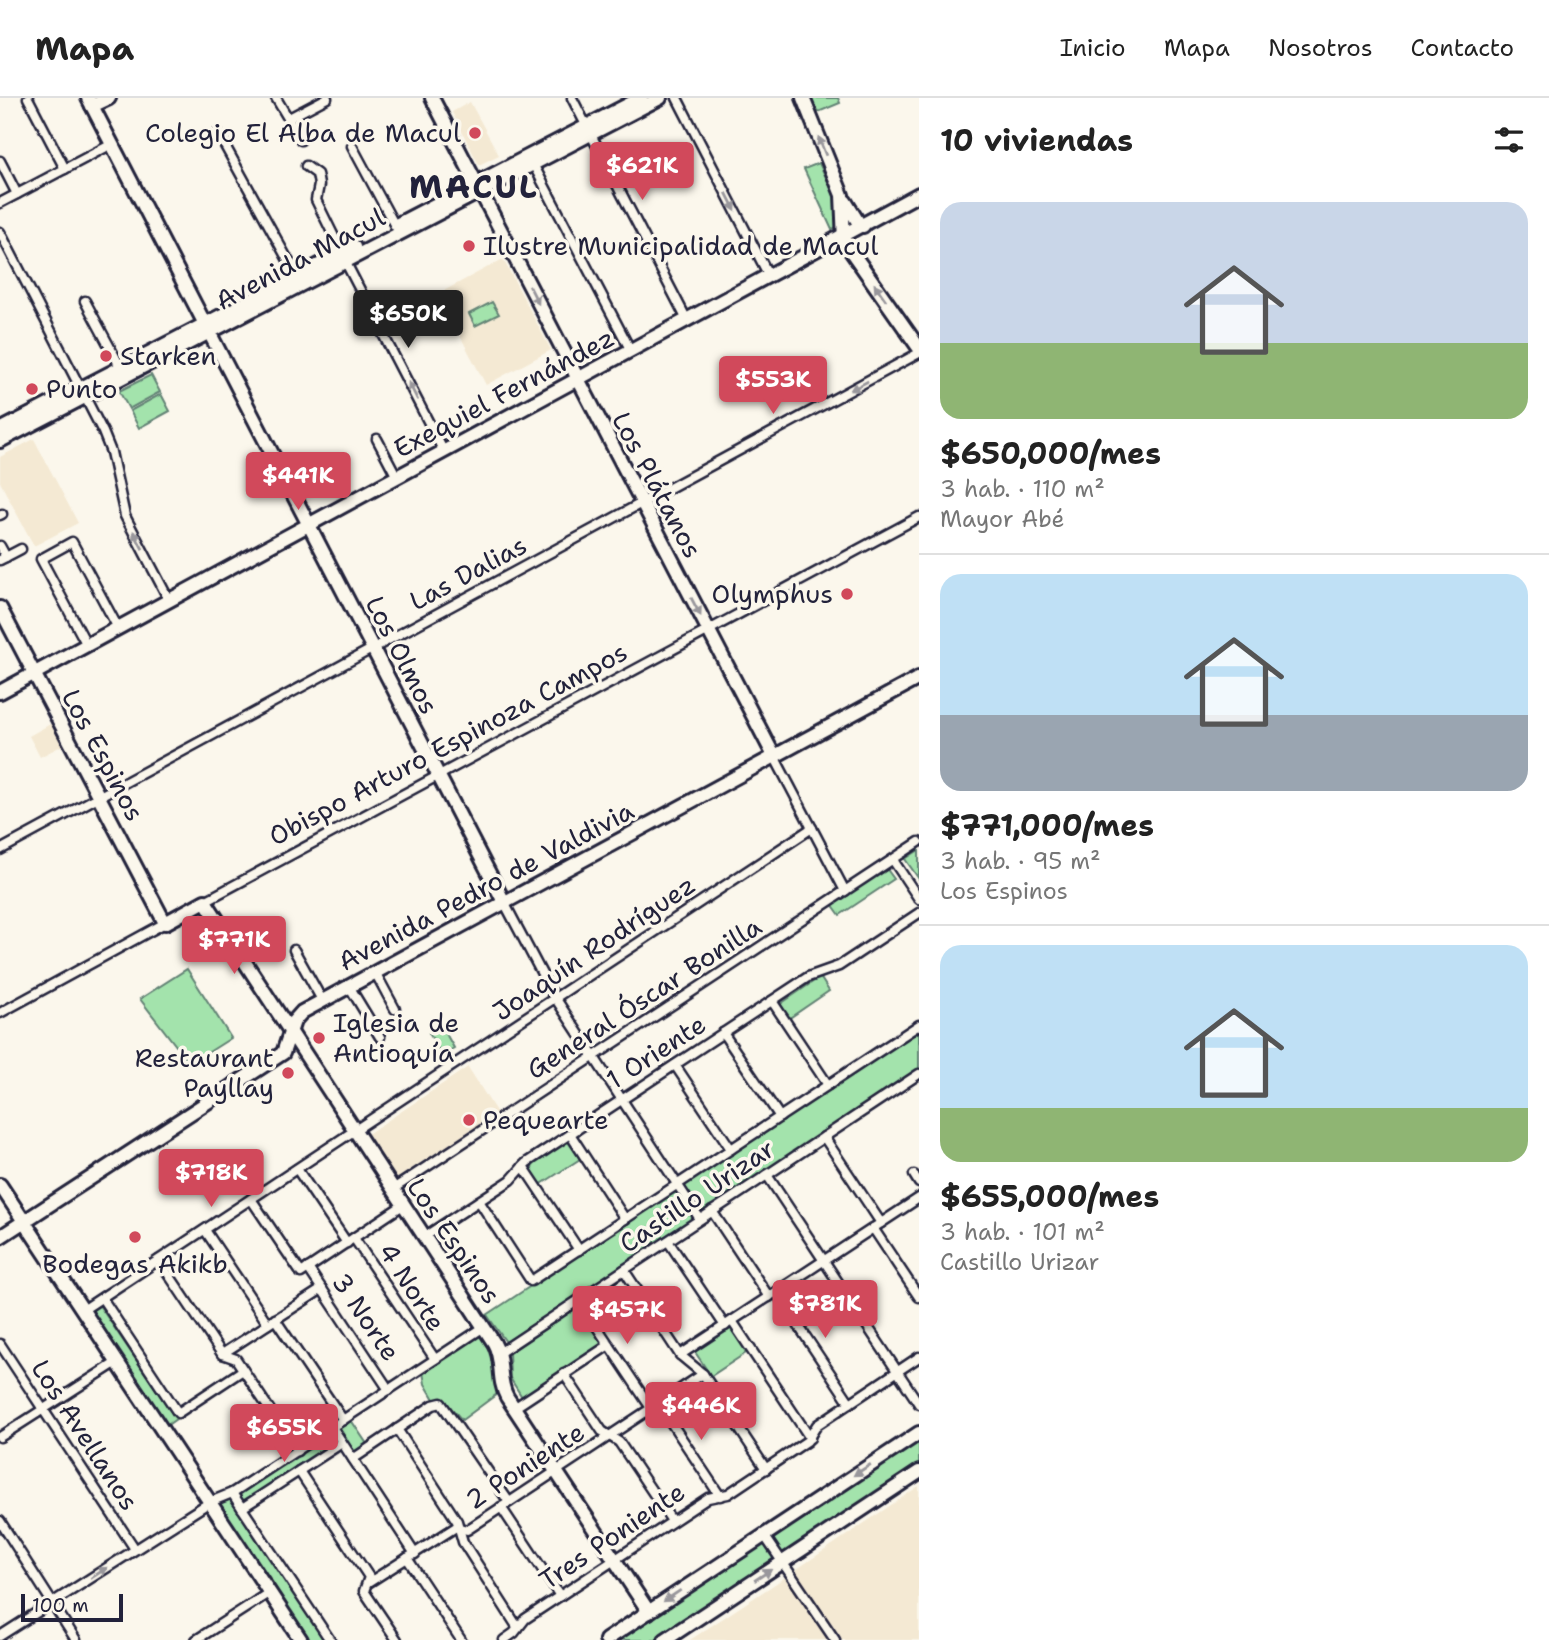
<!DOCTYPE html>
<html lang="es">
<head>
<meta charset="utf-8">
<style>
	:root { --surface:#fff; --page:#f2f2f2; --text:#222; --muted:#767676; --line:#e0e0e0; --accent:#d1495b }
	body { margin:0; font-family:"Shantell Sans",sans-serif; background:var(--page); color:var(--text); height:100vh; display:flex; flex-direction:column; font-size:26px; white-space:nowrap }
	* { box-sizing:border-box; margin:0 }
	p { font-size:23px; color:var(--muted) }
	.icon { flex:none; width:38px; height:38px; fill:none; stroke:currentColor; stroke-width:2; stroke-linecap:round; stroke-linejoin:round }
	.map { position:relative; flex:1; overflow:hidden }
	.sheet { display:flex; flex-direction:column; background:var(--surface); width:630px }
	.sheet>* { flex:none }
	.scale { position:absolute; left:21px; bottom:18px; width:102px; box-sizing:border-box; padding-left:7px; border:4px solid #22223b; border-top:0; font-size:19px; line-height:24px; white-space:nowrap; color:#22223b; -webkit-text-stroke:5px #fbf7ec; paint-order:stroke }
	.price { position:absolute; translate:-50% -60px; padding:0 16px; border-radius:7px; background:var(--accent); color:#fff; font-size:23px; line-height:46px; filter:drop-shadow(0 2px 4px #0008) }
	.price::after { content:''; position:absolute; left:50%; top:42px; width:21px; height:16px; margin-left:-10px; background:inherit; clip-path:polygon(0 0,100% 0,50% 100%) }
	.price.current { background:#222; color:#fff }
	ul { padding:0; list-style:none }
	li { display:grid; align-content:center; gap:14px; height:371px; padding:0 21px }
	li+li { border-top:2px solid var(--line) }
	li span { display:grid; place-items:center; height:217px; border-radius:21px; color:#555 }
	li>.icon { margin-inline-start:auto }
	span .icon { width:126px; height:126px; fill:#fffc; stroke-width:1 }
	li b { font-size:30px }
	h2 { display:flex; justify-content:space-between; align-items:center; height:84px; padding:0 21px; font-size:30px }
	header { display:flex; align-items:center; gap:42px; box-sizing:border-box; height:98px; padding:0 35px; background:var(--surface); border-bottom:2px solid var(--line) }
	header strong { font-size:33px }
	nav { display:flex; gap:38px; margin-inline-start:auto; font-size:24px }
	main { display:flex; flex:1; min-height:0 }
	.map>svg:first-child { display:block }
	.built { fill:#f4e9d3 }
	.green { fill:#a3e3ac; stroke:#628274; stroke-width:2 }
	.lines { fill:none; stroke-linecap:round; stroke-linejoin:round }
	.street-casing { stroke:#22223b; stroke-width:13 }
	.secondary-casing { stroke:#22223b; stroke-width:18 }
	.primary-casing { stroke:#22223b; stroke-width:18 }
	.street { stroke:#fbf7ec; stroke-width:8 }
	.secondary { stroke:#fbf7ec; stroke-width:12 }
	.primary { stroke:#fbf7ec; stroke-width:12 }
	.oneway { fill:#99979c }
	.poi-dot { fill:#d1495b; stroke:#fbf7ec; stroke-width:2.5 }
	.labels { text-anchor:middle; stroke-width:7; stroke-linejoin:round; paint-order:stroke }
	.poi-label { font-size:26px; fill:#22223b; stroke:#fbf7ec; text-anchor:start }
	.street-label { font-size:26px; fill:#22223b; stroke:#fbf7ec }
	.district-label { font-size:33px; font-weight:bold; letter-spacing:2px; fill:#22223b; stroke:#fbf7ec }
</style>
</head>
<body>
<header>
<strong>Mapa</strong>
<nav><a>Inicio</a><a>Mapa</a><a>Nosotros</a><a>Contacto</a></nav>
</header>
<main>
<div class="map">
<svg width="919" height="1542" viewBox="0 0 919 1542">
	<rect width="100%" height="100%" fill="#fbf7ec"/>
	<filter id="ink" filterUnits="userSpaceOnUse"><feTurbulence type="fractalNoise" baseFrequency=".0143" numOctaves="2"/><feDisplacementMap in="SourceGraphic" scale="14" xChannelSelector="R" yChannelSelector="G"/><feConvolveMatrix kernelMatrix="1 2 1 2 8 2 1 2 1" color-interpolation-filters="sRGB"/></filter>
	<g filter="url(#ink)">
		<!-- built -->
		<g class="built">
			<path d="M 470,4 L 499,57 L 479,67 L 452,14 Z"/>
			<path d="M 503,161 L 551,252 L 486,287 L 438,196 Z"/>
			<path d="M 34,341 L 78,425 L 34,448 L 0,384 L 0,359 Z"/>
			<path d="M 52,625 L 63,647 L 40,659 L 29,638 Z"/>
			<path d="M 468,969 L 497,1015 L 395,1082 L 366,1037 Z"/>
			<path d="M 919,1388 L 919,1542 L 690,1542 L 772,1488 Z"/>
		</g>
		<!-- green -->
		<g class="green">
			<path d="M 810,0 L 838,0 L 840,5 L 816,15 Z"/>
			<path d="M 819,65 L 836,100 L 838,127 L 832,132 L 804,71 Z"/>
			<path d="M 492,204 L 499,216 L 475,228 L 469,216 Z"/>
			<path d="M 151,277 L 160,294 L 129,311 L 119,293 Z"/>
			<path d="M 161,296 L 170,313 L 139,330 L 130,313 Z"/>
			<path d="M 919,752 L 919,781 L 905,761 Z"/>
			<path d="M 886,770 L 894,781 L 840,817 L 832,806 Z"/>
			<path d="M 187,871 L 231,940 L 190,966 L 140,901 Z"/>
			<path d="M 820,879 L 829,893 L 788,921 L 779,907 Z"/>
			<path d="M 441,927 L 454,950 L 442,957 L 429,935 Z"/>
			<path d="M 919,930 L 919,971 L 506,1244 L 487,1217 Z"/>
			<path d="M 566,1041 L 580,1061 L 540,1087 L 530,1073 L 538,1060 Z"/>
			<path d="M 99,1207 L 176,1321 L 166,1328 L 90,1213 Z"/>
			<path d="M 579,1208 L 604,1245 L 522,1299 L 510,1280 L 509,1255 Z"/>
			<path d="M 733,1229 L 749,1253 L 711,1278 L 695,1254 Z"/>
			<path d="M 482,1236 L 495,1255 L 497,1296 L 462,1322 L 445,1303 L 435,1303 L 425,1286 L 423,1274 Z"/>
			<path d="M 351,1322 L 367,1346 L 352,1356 L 336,1332 Z"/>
			<path d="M 329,1336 L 333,1337 L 337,1342 L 336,1345 L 248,1403 L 244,1403 L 240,1399 L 241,1394 Z"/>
			<path d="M 919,1343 L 919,1371 L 660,1542 L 616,1542 Z"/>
			<path d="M 233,1401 L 324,1542 L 308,1542 L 217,1405 Z"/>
		</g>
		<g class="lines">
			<!-- street casing -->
			<g class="street-casing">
				<g id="street">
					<path d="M 28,0 L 65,71"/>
					<path d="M 276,0 L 301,42"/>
					<path d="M 572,0 L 687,222"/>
					<path d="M 677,0 L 769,178"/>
					<path d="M 289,20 L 327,0"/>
					<path d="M 218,35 L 299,182"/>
					<path d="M 352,48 L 395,128"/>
					<path d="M 0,63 L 17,96"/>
					<path d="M 533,66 L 631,253"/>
					<path d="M 306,68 L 317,76 L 319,87 L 316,102 L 342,155"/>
					<path d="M 0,105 L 112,46"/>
					<path d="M 0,134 L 103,334 L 111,354 L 125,418 L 169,502"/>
					<path d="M 345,163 L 444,354"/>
					<path d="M 85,203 L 121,270"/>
					<path d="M 377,341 L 397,379"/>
					<path d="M 0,417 L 2,416"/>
					<path d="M 0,448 L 6,459"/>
					<path d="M 0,462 L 21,451"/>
					<path d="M 87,547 L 41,461 L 72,444 L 118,530"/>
					<path d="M 774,658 L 845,793"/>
					<path d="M 0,752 L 919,255"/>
					<path d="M 893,762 L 919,801"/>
					<path d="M 205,803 L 919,419"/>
					<path d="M 504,804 L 552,895 L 700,1121"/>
					<path d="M 294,852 L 322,902"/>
					<path d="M 375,874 L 395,911"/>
					<path d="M 349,888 L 380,939"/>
					<path d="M 772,903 L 828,987"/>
					<path d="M 0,915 L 165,825"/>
					<path d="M 723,935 L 780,1019"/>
					<path d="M 675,967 L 731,1051"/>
					<path d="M 570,1036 L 625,1121"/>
					<path d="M 824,1039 L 881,1125"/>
					<path d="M 523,1068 L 579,1152"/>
					<path d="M 297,1071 L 347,1145"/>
					<path d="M 767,1077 L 919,1306"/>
					<path d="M 914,1077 L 919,1085"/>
					<path d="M 393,1091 L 919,744"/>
					<path d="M 251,1101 L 301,1175 L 403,1107"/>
					<path d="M 479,1103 L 531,1183 L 919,927"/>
					<path d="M 712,1113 L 769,1199"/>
					<path d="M 873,1130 L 919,1199"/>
					<path d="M 205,1132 L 268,1226"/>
					<path d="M 424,1139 L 511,1082 L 526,1065 L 808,879 L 839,868 L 919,815"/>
					<path d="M 354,1140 L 435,1261"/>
					<path d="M 668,1143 L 725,1228"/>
					<path d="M 159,1162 L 222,1256 L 236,1261 L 297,1353"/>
					<path d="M 308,1170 L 389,1292"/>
					<path d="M 624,1172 L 680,1257 L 703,1276 L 766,1371"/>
					<path d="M 776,1194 L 850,1305"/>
					<path d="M 102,1200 L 178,1315 L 243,1272"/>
					<path d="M 579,1202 L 651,1310"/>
					<path d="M 83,1212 L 812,730"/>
					<path d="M 275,1221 L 343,1322"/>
					<path d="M 732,1223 L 810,1340"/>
					<path d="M 0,1246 L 135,1451"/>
					<path d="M 499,1255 L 919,976"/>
					<path d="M 222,1256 L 322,1191"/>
					<path d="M 680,1257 L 919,1100"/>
					<path d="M 564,1276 L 602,1333 L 619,1344 L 672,1423"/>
					<path d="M 658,1305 L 720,1398"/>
					<path d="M 514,1310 L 609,1247"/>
					<path d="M 332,1329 L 415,1456"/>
					<path d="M 397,1331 L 457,1423 L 463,1444 L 518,1530"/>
					<path d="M 0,1339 L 117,1264"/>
					<path d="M 353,1361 L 433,1307 L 441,1305 L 509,1404"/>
					<path d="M 299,1373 L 369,1479 L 364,1493 L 397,1542"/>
					<path d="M 232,1395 L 330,1542"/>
					<path d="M 501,1409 L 560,1498"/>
					<path d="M 242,1410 L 342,1345"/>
					<path d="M 0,1423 L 76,1542"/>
					<path d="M 764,1437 L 835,1542"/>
					<path d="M 407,1460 L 461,1542"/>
					<path d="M 368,1485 L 456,1429 L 467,1432 L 703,1276"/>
					<path d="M 0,1538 L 210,1404 L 232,1395 L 484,1229"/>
					<path d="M 196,1542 L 270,1494"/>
					<path d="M 504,1542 L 514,1535 L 525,1521 L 708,1400 L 728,1396 L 807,1343 L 817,1327 L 919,1259"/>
				</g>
			</g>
			<!-- secondary casing -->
			<g class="secondary-casing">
				<g id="secondary">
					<path d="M 88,0 L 504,804"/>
					<path d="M 432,0 L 774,658"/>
					<path d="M 92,8 L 109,0"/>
					<path d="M 0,510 L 165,825 L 205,803 L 494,1245 C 504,1262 497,1281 507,1299 L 649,1514"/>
					<path d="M 0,594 L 919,96"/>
					<path d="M 0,1087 L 301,1542"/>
					<path d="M 0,1139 L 283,955 L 294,923 L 302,914 L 919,580"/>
					<path d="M 606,1542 L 919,1335"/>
					<path d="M 665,1542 L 919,1374"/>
				</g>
			</g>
			<!-- primary casing -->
			<g class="primary-casing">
				<g id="primary">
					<path d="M 803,0 L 842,97 L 844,143 L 919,250"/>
					<path d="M 845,103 L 858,124 L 863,128"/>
					<path d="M 398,126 L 641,0"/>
					<path d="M 0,332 L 354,149"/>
					<path d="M 0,343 L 660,0"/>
				</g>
			</g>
			<!-- street -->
			<use href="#street" class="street"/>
			<!-- secondary -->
			<use href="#secondary" class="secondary"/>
			<!-- primary -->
			<use href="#primary" class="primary"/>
		</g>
		<!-- one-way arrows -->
		<defs><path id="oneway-solid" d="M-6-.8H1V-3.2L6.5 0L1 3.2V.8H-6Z" transform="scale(1.75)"/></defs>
		<g class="oneway">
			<use href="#oneway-solid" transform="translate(822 48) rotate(-112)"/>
			<use href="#oneway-solid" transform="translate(731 104) rotate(63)"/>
			<use href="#oneway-solid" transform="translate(880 194) rotate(-125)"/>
			<use href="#oneway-solid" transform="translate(534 197) rotate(63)"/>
			<use href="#oneway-solid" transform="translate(859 288) rotate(152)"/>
			<use href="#oneway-solid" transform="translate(413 293) rotate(-117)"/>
			<use href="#oneway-solid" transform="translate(138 442) rotate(-118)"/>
			<use href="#oneway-solid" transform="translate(696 509) rotate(62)"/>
			<use href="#oneway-solid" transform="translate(862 1372) rotate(147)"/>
			<use href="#oneway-solid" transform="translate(99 1475) rotate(-33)"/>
			<use href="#oneway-solid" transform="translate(763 1477) rotate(-33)"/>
			<use href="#oneway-solid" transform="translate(672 1498) rotate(146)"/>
		</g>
	</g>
	<!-- markers -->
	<g class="poi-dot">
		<circle cx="475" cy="35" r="7"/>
		<circle cx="469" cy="148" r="7"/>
		<circle cx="106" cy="258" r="7"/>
		<circle cx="32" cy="291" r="7"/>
		<circle cx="847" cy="496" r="7"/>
		<circle cx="319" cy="940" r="7"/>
		<circle cx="288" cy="975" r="7"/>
		<circle cx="469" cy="1022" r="7"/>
		<circle cx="135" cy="1139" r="7"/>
	</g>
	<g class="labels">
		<!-- poi labels -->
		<g class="poi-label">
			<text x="461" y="44" text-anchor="end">Colegio El Alba de Macul</text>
			<text x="483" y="157">Ilustre Municipalidad de Macul</text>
			<text x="120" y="267">Starken</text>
			<text x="46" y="300">Punto</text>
			<text x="833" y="505" text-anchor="end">Olymphus</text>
			<text x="333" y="934">Iglesia de<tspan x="333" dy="30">Antioquía</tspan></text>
			<text x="274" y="969" text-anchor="end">Restaurant<tspan x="274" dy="30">Payllay</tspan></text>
			<text x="483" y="1031">Pequearte</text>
			<text x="135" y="1175" text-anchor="middle">Bodegas Akikb</text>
		</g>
		<!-- street labels -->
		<g class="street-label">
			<text transform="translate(300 161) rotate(-28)" y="9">Avenida Macul</text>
			<text transform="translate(504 295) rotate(-28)" y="9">Exequiel Fernández</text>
			<text transform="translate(657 387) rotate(62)" y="9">Los Plátanos</text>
			<text transform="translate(468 475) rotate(-28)" y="9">Las Dalias</text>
			<text transform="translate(402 557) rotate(63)" y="9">Los Olmos</text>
			<text transform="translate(448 646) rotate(-28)" y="9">Obispo Arturo Espinoza Campos</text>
			<text transform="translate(103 657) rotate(62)" y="9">Los Espinos</text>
			<text transform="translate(486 788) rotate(-28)" y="9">Avenida Pedro de Valdivia</text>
			<text transform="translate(594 850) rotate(-34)" y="9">Joaquín Rodríguez</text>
			<text transform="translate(644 900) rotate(-33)" y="9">General Óscar Bonilla</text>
			<text transform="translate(656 954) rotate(-33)" y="9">1 Oriente</text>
			<text transform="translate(697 1098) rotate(-34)" y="9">Castillo Urizar</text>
			<text transform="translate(454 1143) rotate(56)" y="9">Los Espinos</text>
			<text transform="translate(412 1189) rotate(57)" y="9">4 Norte</text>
			<text transform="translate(366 1219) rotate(56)" y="9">3 Norte</text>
			<text transform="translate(85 1337) rotate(57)" y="9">Los Avellanos</text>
			<text transform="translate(525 1368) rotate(-33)" y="9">2 Poniente</text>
			<text transform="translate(612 1438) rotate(-34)" y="9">Tres Poniente</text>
		</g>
		<!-- district labels -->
		<g class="district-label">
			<text x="474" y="100">MACUL</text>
		</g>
	</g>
</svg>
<div class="scale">100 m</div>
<b class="price" style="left:642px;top:104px">$621K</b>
<b class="price current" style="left:408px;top:252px">$650K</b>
<b class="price" style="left:773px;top:318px">$553K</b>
<b class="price" style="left:298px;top:414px">$441K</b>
<b class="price" style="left:234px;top:878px">$771K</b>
<b class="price" style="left:211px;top:1111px">$718K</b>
<b class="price" style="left:825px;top:1242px">$781K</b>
<b class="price" style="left:627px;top:1248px">$457K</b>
<b class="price" style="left:701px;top:1344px">$446K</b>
<b class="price" style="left:284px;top:1366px">$655K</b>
</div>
<section class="sheet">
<h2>10 viviendas<svg class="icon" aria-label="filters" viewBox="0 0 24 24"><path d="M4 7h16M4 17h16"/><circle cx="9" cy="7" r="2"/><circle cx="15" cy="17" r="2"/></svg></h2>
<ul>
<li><span style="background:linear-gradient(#c9d6e8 65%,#8fb573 0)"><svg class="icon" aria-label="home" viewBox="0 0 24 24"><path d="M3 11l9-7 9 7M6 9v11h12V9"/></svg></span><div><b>$650,000/mes</b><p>3 hab. · 110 m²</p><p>Mayor Abé</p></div></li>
<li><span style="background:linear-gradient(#bfe0f5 65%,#9aa5b1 0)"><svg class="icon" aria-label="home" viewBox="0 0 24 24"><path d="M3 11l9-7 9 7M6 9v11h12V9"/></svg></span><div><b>$771,000/mes</b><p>3 hab. · 95 m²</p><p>Los Espinos</p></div></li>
<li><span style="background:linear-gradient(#bfe0f5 75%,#8fb573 0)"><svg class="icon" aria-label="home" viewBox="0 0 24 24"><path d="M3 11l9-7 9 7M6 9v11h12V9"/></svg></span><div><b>$655,000/mes</b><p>3 hab. · 101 m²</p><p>Castillo Urizar</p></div></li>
</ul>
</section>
</main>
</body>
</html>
